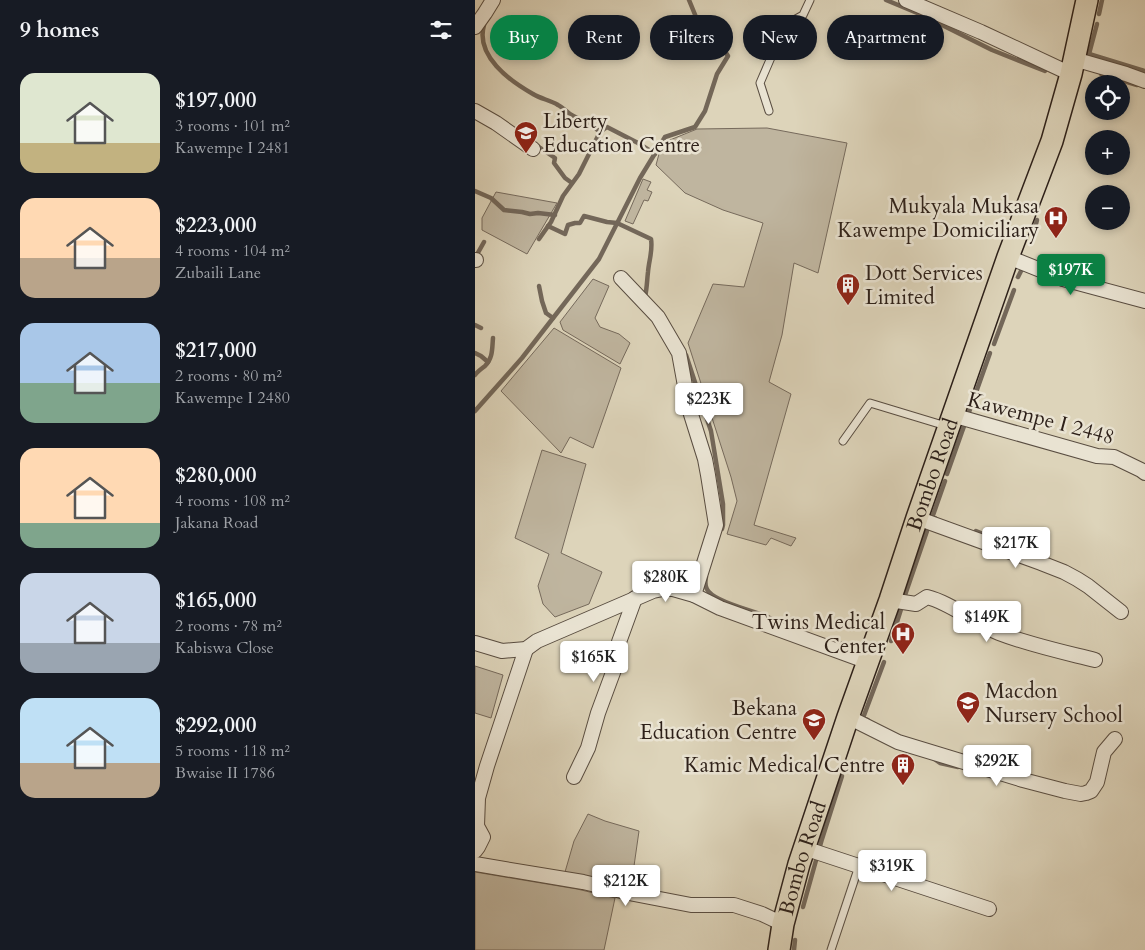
<!DOCTYPE html>
<html lang="en">
<head>
<meta charset="utf-8">
<style>
	:root { --surface:#171b24; --page:#242831; --text:#f1f3f6; --muted:#9ea1a6; --accent:#0b8043 }
	body { margin:0; font-family:Cardo,serif; background:var(--page); color:var(--text); height:100vh; display:flex; flex-direction:column; font-size:19px; white-space:nowrap }
	* { box-sizing:border-box; margin:0 }
	p { font-size:16px; color:var(--muted) }
	.icon { flex:none; width:28px; height:28px; fill:none; stroke:currentColor; stroke-width:2; stroke-linecap:round; stroke-linejoin:round }
	.map { position:relative; flex:1; overflow:hidden }
	.sheet { display:flex; flex-direction:column; background:var(--surface); width:475px }
	.sheet>* { flex:none }
	.banner { position:absolute; left:15px; top:15px; width:475px; height:45px; display:flex; gap:10px }
	.buttons { position:absolute; left:610px; top:75px; display:grid; gap:10px }
	.buttons a { display:grid; place-items:center; width:45px; height:45px; border-radius:50%; background:var(--surface); box-shadow:0 2px 8px #0003; font-size:25px }
	.price { position:absolute; translate:-50% -42px; padding:0 11px; border-radius:5px; background:#fff; color:#222; font-size:16px; line-height:32px; filter:drop-shadow(0 1px 2px #0008) }
	.price::after { content:''; position:absolute; left:50%; top:30px; width:15px; height:11px; margin-left:-8px; background:inherit; clip-path:polygon(0 0,100% 0,50% 100%) }
	.price.current { background:var(--accent); color:#fff }
	ul { padding:0; list-style:none }
	li { display:flex; align-items:center; gap:15px; height:125px; padding:0 20px }
	li span { display:grid; place-items:center; flex:none; width:140px; height:100px; border-radius:15px; color:#555 }
	li>.icon { margin-inline-start:auto }
	span .icon { width:60px; height:60px; fill:#fffc; stroke-width:1 }
	li b { font-size:21px }
	h2 { display:flex; justify-content:space-between; align-items:center; height:60px; padding:0 20px; font-size:21px }
	.tag { padding:0 18px; border-radius:22px; background:var(--surface); box-shadow:0 2px 8px #0003; font-size:18px; line-height:45px }
	.tag.current { background:var(--accent); color:#fff }
	main { display:flex; flex:1; min-height:0 }
	.map>svg:first-child { display:block }
	.green { fill:#bfb59f; stroke:#766a5c }
	.lines { fill:none; stroke-linecap:round; stroke-linejoin:round }
	.stream { stroke:#736759; stroke-width:4.5 }
	.service-casing { stroke:#594d41; stroke-width:9 }
	.minor-casing { stroke:#594d41; stroke-width:16 }
	.primary-casing { stroke:#2d2019; stroke-width:24 }
	.service { stroke:#e9e3d2; stroke-width:7 }
	.minor { stroke:#e9e3d2; stroke-width:14 }
	.primary { stroke:#ddd4ba; stroke-width:21 }
	.labels { text-anchor:middle; stroke-width:5; stroke-linejoin:round; paint-order:stroke }
	.poi-label { font-size:21px; fill:#2d2019; stroke:#e9e3d2; text-anchor:end }
	.street-label { font-size:21px; fill:#2d2019; stroke:#e9e3d2 }
</style>
</head>
<body>
<main>
<section class="sheet">
<h2>9 homes<svg class="icon" aria-label="filters" viewBox="0 0 24 24"><path d="M4 7h16M4 17h16"/><circle cx="9" cy="7" r="2"/><circle cx="15" cy="17" r="2"/></svg></h2>
<ul>
<li><span style="background:linear-gradient(#dfe7d0 70%,#c2b280 0)"><svg class="icon" aria-label="home" viewBox="0 0 24 24"><path d="M3 11l9-7 9 7M6 9v11h12V9"/></svg></span><div><b>$197,000</b><p>3 rooms · 101 m²</p><p>Kawempe I 2481</p></div></li>
<li><span style="background:linear-gradient(#ffd9b3 60%,#b9a48a 0)"><svg class="icon" aria-label="home" viewBox="0 0 24 24"><path d="M3 11l9-7 9 7M6 9v11h12V9"/></svg></span><div><b>$223,000</b><p>4 rooms · 104 m²</p><p>Zubaili Lane</p></div></li>
<li><span style="background:linear-gradient(#a9c7e8 60%,#7fa58c 0)"><svg class="icon" aria-label="home" viewBox="0 0 24 24"><path d="M3 11l9-7 9 7M6 9v11h12V9"/></svg></span><div><b>$217,000</b><p>2 rooms · 80 m²</p><p>Kawempe I 2480</p></div></li>
<li><span style="background:linear-gradient(#ffd9b3 75%,#7fa58c 0)"><svg class="icon" aria-label="home" viewBox="0 0 24 24"><path d="M3 11l9-7 9 7M6 9v11h12V9"/></svg></span><div><b>$280,000</b><p>4 rooms · 108 m²</p><p>Jakana Road</p></div></li>
<li><span style="background:linear-gradient(#c9d6e8 70%,#9aa5b1 0)"><svg class="icon" aria-label="home" viewBox="0 0 24 24"><path d="M3 11l9-7 9 7M6 9v11h12V9"/></svg></span><div><b>$165,000</b><p>2 rooms · 78 m²</p><p>Kabiswa Close</p></div></li>
<li><span style="background:linear-gradient(#bfe0f5 65%,#b9a48a 0)"><svg class="icon" aria-label="home" viewBox="0 0 24 24"><path d="M3 11l9-7 9 7M6 9v11h12V9"/></svg></span><div><b>$292,000</b><p>5 rooms · 118 m²</p><p>Bwaise II 1786</p></div></li>
</ul>
</section>
<div class="map">
<svg width="670" height="950" viewBox="0 0 670 950">
	<rect width="100%" height="100%" fill="#ddd4ba"/>
	<filter id="stains"><feTurbulence type="fractalNoise" baseFrequency=".004" numOctaves="4"/><feColorMatrix values="0 0 0 0 .2 0 0 0 0 .09 0 0 0 0 .02 0 0 0 .5 -.17"/></filter>
	<radialGradient id="worn" r=".72"><stop offset=".6" stop-color="#630" stop-opacity="0"/><stop offset="1" stop-color="#630" stop-opacity=".3"/></radialGradient>
	<!-- green -->
	<g class="green">
		<path d="M 292,128 L 372,143 L 343,273 L 319,263 L 307,335 L 294,382 L 316,394 L 279,525 L 321,538 L 316,546 L 296,538 L 291,545 L 252,534 L 262,501 L 256,477 L 213,343 L 238,284 L 269,287 L 288,223 L 248,210 L 210,193 L 181,165 L 184,154 L 190,142 L 222,129 Z"/>
		<path d="M 168,179 L 176,182 L 172,190 L 177,192 L 173,201 L 169,200 L 158,224 L 150,221 Z"/>
		<path d="M 21,192 L 82,203 L 52,254 L 7,230 L 7,218 Z"/>
		<path d="M 118,279 L 134,286 L 120,318 L 125,327 L 144,334 L 155,343 L 145,364 L 88,330 L 85,322 Z"/>
		<path d="M 79,328 L 146,368 L 118,448 L 95,437 L 86,453 L 26,391 Z"/>
		<path d="M 67,450 L 111,464 L 86,553 L 127,572 L 114,604 L 80,617 L 68,604 L 63,586 L 74,554 L 40,538 Z"/>
		<path d="M 0,666 L 28,675 L 16,718 L 0,713 Z"/>
		<path d="M 113,814 L 130,821 L 164,831 L 156,887 L 90,872 L 99,841 Z"/>
		<path d="M 0,872 L 102,889 L 140,898 L 129,950 L 0,950 Z"/>
	</g>
	<g class="lines">
		<!-- stream -->
		<g class="stream">
			<path d="M 411,0 L 447,15 L 517,50 L 570,71"/>
			<path d="M 624,14 L 627,0"/>
			<path d="M 9,25 C 0,56 35,81 58,94 C 66,99 75,100 83,105 C 87,107 91,111 95,114 C 100,118 107,119 113,122 C 117,124 121,129 125,132 L 104,174 L 88,196 L 76,222 L 64,239"/>
			<path d="M 614,54 L 670,71"/>
			<path d="M 614,54 L 622,24"/>
			<path d="M 626,74 L 662,85"/>
			<path d="M 125,132 L 132,127 L 163,143 L 180,154"/>
			<path d="M 61,145 L 80,158 L 79,163 L 90,178 L 97,183"/>
			<path d="M 0,191 L 16,198 L 29,210 L 47,212 L 55,214 L 63,213 L 80,215"/>
			<path d="M 73,226 L 90,234 L 93,225 L 100,223 L 105,223 L 109,216 L 132,222 L 142,223 L 176,239 C 178,250 174,260 173,272 C 172,280 172,288 170,297 L 171,297"/>
			<path d="M 560,228 L 562,220"/>
			<path d="M 0,258 L 9,242"/>
			<path d="M 543,277 L 547,269"/>
			<path d="M 64,286 L 67,301 L 71,313 L 78,318"/>
			<path d="M 0,325 L 6,328"/>
			<path d="M 519,344 L 539,290"/>
			<path d="M 0,353 L 6,356 L 13,362"/>
			<path d="M 211,355 L 236,431 L 248,504 L 248,525 L 247,529"/>
			<path d="M 0,375 C 3,371 6,369 10,366 C 18,358 17,349 18,338"/>
			<path d="M 0,411 L 47,358 L 124,259 L 165,178 L 190,137 L 220,127 L 230,111 L 242,74 L 253,56 L 244,42 L 229,30 L 221,17 L 214,0"/>
			<path d="M 472,474 L 515,353"/>
			<path d="M 460,518 L 457,518 L 470,481"/>
			<path d="M 501,531 L 522,540"/>
			<path d="M 231,577 C 230,582 230,588 234,592 C 242,602 276,611 289,615 C 294,617 298,620 303,623"/>
			<path d="M 429,598 L 452,531"/>
			<path d="M 416,641 L 427,606"/>
			<path d="M 357,642 L 380,646"/>
			<path d="M 393,720 L 388,718 L 409,662"/>
			<path d="M 458,758 L 465,763 L 483,767"/>
			<path d="M 328,907 L 347,839 L 367,776"/>
			<path d="M 319,950 L 320,940"/>
		</g>
		<!-- service casing -->
		<g class="service-casing">
			<g id="service">
				<path d="M 294,111 L 285,83 L 310,25 L 328,15 L 335,0"/>
				<path d="M 368,441 L 395,403 L 471,426"/>
				<path d="M 356,950 L 384,866"/>
			</g>
		</g>
		<!-- minor casing -->
		<g class="minor-casing">
			<g id="minor">
				<path d="M 431,0 L 506,32 L 596,74"/>
				<path d="M 0,27 L 10,13 L 18,0"/>
				<path d="M 599,59 L 651,74 L 670,81"/>
				<path d="M 0,111 L 21,123 L 58,149"/>
				<path d="M 533,257 L 588,279 L 670,301"/>
				<path d="M 0,260 L 1,260"/>
				<path d="M 146,278 L 183,317 L 204,353 L 214,408 L 230,459 L 233,475 L 241,525 L 219,595"/>
				<path d="M 477,415 L 622,456 L 639,457 L 666,470 L 670,473"/>
				<path d="M 442,518 L 566,563 L 589,572 L 602,579 L 613,586 L 646,612"/>
				<path d="M 415,600 L 441,604 L 452,597 C 476,603 499,623 524,633 C 555,645 588,652 620,660"/>
				<path d="M 0,643 L 27,651 L 51,649 L 62,641 L 178,591 L 188,589 L 198,589 L 219,595 L 245,608 L 393,662"/>
				<path d="M 373,717 L 423,742 L 548,780 L 590,791 L 606,794 L 611,793 L 616,791 L 622,782 L 629,752 L 640,739"/>
				<path d="M 99,777 L 113,748 L 123,713 L 140,667 L 144,642 L 160,598"/>
				<path d="M 329,848 L 514,909"/>
				<path d="M 0,851 L 3,847 L 8,837 L 2,826 L 3,798 L 12,766 L 51,649"/>
				<path d="M 0,864 L 108,882 L 159,894 L 216,905 L 259,905 L 287,914 L 308,924"/>
			</g>
		</g>
		<!-- primary casing -->
		<g class="primary-casing">
			<g id="primary">
				<path id="s1" d="M 304,950 L 308,924 L 324,864 L 373,717 L 415,600 L 442,518 L 533,257 L 577,141 L 596,74 L 612,0"/>
			</g>
		</g>
		<!-- service -->
		<use href="#service" class="service"/>
		<!-- minor -->
		<use href="#minor" class="minor"/>
		<!-- primary -->
		<use href="#primary" class="primary"/>
	</g>
	<!-- icons -->
	<defs>
		<g id="school-pin" transform="scale(1.25)"><path d="M0 17L-7.5 6A9.5 9.5 0 1 1 7.5 6Z" fill="#8f2418" stroke="#e9e3d2"/><path d="M0-5L7-2L0 1L-7-2ZM-4 1L0 2.5L4 1V4Q0 6-4 4Z" fill="#fff"/></g>
		<g id="hospital-pin" transform="scale(1.25)"><path d="M0 17L-7.5 6A9.5 9.5 0 1 1 7.5 6Z" fill="#8f2418" stroke="#e9e3d2"/><path d="M-5-5h3v3.5h4V-5h3V5h-3V1.5h-4V5h-3Z" fill="#fff"/></g>
		<g id="building-pin" transform="scale(1.25)"><path d="M0 17L-7.5 6A9.5 9.5 0 1 1 7.5 6Z" fill="#8f2418" stroke="#e9e3d2"/><path d="M-4-6H4V6H1V3H-1V6H-4ZM-2.5-4.3h1.7v1.8h-1.7ZM.8-4.3h1.7v1.8H.8ZM-2.5-1h1.7V.8h-1.7ZM.8-1h1.7V.8H.8Z" fill="#fff"/></g>
	</defs>
	<g fill-rule="evenodd">
		<use href="#school-pin" x="51" y="133"/>
		<use href="#hospital-pin" x="581" y="218"/>
		<use href="#building-pin" x="373" y="285"/>
		<use href="#hospital-pin" x="428" y="634"/>
		<use href="#school-pin" x="493" y="703"/>
		<use href="#school-pin" x="339" y="720"/>
		<use href="#building-pin" x="428" y="765"/>
	</g>
	<g class="labels">
		<!-- poi labels -->
		<g class="poi-label">
			<text x="68" y="128" text-anchor="start">Liberty<tspan x="68" dy="24">Education Centre</tspan></text>
			<text x="564" y="213">Mukyala Mukasa<tspan x="564" dy="24">Kawempe Domiciliary</tspan></text>
			<text x="390" y="280" text-anchor="start">Dott Services<tspan x="390" dy="24">Limited</tspan></text>
			<text x="410" y="629">Twins Medical<tspan x="410" dy="24">Center</tspan></text>
			<text x="510" y="698" text-anchor="start">Macdon<tspan x="510" dy="24">Nursery School</tspan></text>
			<text x="322" y="715">Bekana<tspan x="322" dy="24">Education Centre</tspan></text>
			<text x="410" y="772">Kamic Medical Centre</text>
		</g>
		<!-- street labels -->
		<g class="street-label">
			<text transform="translate(566 418) rotate(15)" y="7">Kawempe I 2448</text>
			<text dy="7" stroke="none"><textPath href="#s1" startOffset="500">Bombo Road</textPath></text>
			<text dy="7" stroke="none"><textPath href="#s1" startOffset="95">Bombo Road</textPath></text>
		</g>
	</g>
	<rect width="100%" height="100%" filter="url(#stains)"/>
	<rect width="100%" height="100%" fill="url(#worn)"/>
</svg>
<div class="buttons">
<a><svg class="icon" aria-label="locate" viewBox="0 0 24 24"><circle cx="12" cy="12" r="6"/><path d="M12 2v4M12 18v4M2 12h4M18 12h4"/></svg></a>
<a>+</a>
<a>−</a>
</div>
<b class="price current" style="left:596px;top:296px">$197K</b>
<b class="price" style="left:234px;top:425px">$223K</b>
<b class="price" style="left:541px;top:569px">$217K</b>
<b class="price" style="left:191px;top:603px">$280K</b>
<b class="price" style="left:512px;top:643px">$149K</b>
<b class="price" style="left:119px;top:683px">$165K</b>
<b class="price" style="left:522px;top:787px">$292K</b>
<b class="price" style="left:417px;top:892px">$319K</b>
<b class="price" style="left:151px;top:907px">$212K</b>
<div class="banner">
<a class="tag current">Buy</a>
<a class="tag">Rent</a>
<a class="tag">Filters</a>
<a class="tag">New</a>
<a class="tag">Apartment</a>
</div>
</div>
</main>
</body>
</html>
